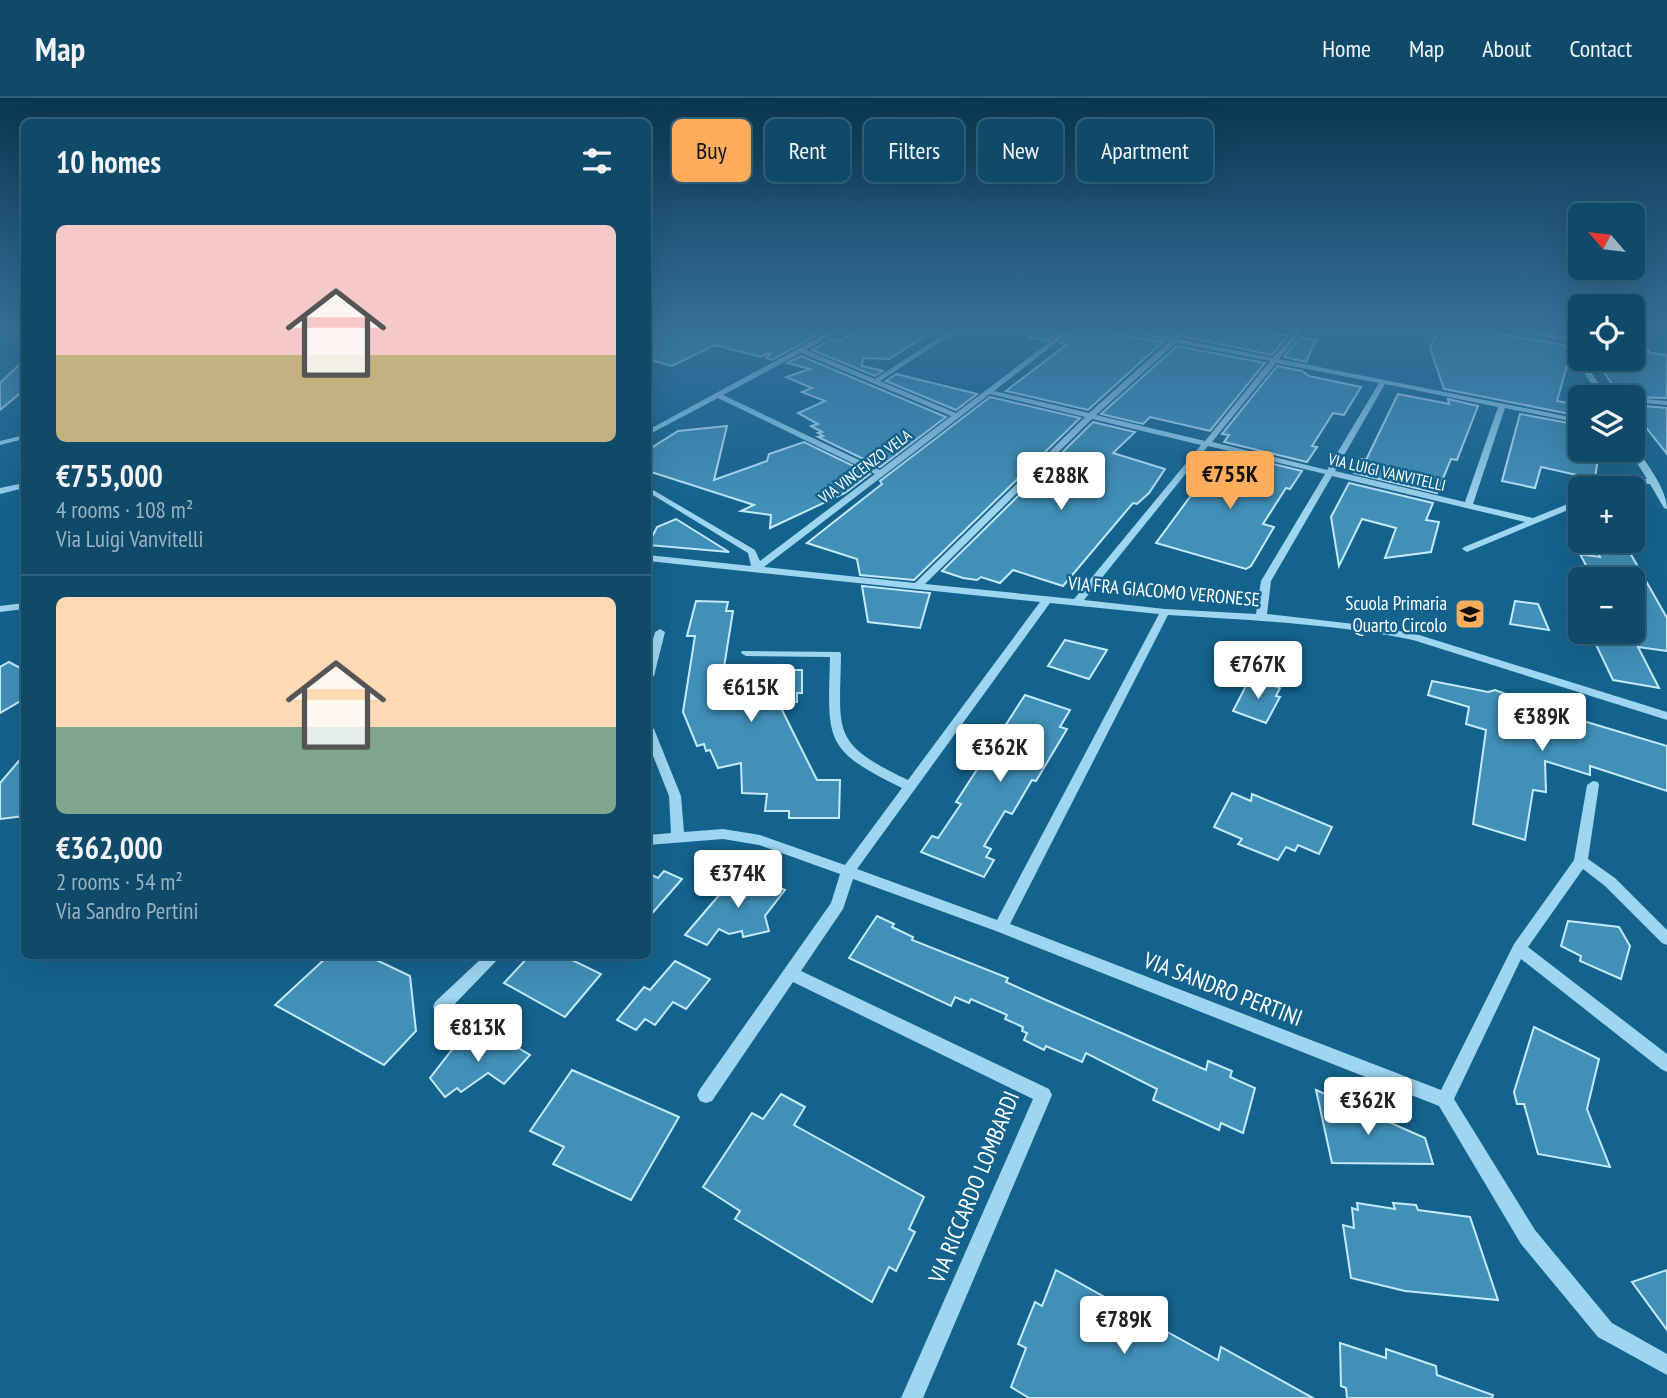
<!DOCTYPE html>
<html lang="en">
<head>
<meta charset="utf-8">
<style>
	:root { --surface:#0f4a6a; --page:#185170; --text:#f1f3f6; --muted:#9bb3c1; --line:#2f627e; --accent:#ffad5d }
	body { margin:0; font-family:"PT Sans Narrow",sans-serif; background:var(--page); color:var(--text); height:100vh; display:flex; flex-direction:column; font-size:26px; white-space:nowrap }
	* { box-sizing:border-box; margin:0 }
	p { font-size:23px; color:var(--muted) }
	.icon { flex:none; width:38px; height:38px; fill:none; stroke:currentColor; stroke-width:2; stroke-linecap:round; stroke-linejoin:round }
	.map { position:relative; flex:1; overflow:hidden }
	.panel { position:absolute; left:21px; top:21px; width:630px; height:840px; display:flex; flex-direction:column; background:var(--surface); border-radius:10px; box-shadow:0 7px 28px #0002,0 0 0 2px var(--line) }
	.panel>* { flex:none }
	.top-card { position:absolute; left:672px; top:21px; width:665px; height:63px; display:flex; gap:14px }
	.needle { width:46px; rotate:298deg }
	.buttons { position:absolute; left:1568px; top:105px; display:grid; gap:14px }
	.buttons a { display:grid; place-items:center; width:77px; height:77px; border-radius:10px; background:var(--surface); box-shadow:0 7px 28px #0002,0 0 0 2px var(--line); font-size:35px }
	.price { position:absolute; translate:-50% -60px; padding:0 16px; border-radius:7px; background:#fff; color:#222; font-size:23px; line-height:46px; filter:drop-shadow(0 2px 4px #0008) }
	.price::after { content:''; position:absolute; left:50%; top:42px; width:21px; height:16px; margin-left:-10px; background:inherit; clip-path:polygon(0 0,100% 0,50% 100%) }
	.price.on { background:var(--accent); color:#111 }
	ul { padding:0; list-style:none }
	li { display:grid; align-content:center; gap:14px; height:371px; padding:0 35px }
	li+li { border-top:2px solid var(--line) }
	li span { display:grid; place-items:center; height:217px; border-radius:10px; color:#555 }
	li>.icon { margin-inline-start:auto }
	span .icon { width:126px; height:126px; fill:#fffc; stroke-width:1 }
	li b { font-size:30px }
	h2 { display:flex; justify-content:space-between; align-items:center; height:84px; padding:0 35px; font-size:30px }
	.tag { padding:0 24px; border-radius:10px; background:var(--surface); box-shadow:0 7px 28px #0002,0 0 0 2px var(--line); font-size:24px; line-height:63px }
	.tag.on { background:var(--accent); color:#111 }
	header { display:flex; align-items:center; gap:42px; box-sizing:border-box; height:98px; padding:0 35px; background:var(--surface); border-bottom:2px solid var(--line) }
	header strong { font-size:33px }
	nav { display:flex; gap:38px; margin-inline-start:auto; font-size:24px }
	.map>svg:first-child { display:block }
	.building { fill:#4190b8; stroke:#c4e9fc; stroke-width:2 }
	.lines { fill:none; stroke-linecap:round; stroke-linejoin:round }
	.minor { fill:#9ed5f0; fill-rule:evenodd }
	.labels { text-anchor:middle; stroke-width:5; stroke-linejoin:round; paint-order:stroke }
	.far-street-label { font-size:16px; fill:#fff; stroke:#14638d }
	.street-label { font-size:19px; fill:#fff; stroke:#14638d }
	.poi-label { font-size:19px; fill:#fff; stroke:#14638d; text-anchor:end }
	.near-street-label { font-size:23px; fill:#fff; stroke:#14638d }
</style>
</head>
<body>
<header>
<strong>Map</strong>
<nav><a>Home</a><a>Map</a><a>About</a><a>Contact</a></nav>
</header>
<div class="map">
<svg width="1667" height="1300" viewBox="0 0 1667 1300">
	<rect width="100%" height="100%" fill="#14638d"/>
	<!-- building -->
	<g class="building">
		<path d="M 671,230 L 818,230 L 808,235 L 817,237 L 772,262 L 766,260 L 771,254 L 761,259 L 715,247 L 672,268 L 648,261 L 648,232 Z"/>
		<path d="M 862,230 L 883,231 L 938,230 L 889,261 L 863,260 L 862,268 L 883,273 L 875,278 L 812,252 L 831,241 L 840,243 Z"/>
		<path d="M 1030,230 L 1064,230 L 1047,243 L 1029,239 Z"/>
		<path d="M 1078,230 L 1163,244 L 1088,312 L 1006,293 L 1066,247 L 1060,245 Z"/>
		<path d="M 1194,230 L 1276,230 L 1273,235 L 1288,238 L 1272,257 L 1185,239 Z"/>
		<path d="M 1439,230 L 1466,230 L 1564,247 L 1570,257 L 1557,303 L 1580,307 L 1580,318 L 1444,291 L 1430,250 Z"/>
		<path d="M 1633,230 L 1650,255 L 1667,257 L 1667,300 L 1621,299 L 1595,261 L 1633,261 Z"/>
		<path d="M 1300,239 L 1316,242 L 1306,264 L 1284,259 Z"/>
		<path d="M 1177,248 L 1265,265 L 1210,333 L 1150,319 L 1143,326 L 1101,316 Z"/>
		<path d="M 801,258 L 946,319 L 880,369 L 818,339 L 823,338 L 818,335 L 822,334 L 811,328 L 818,326 L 798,315 L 825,303 L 802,294 L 812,290 L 786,279 L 810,271 L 787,265 Z"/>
		<path d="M 24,262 L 24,292 L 0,312 L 0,285 Z"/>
		<path d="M 1277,268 L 1302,273 L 1309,278 L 1361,289 L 1344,317 L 1333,315 L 1312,348 L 1317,349 L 1307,364 L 1224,344 L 1229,337 L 1222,336 Z"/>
		<path d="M 896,276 L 977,296 L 956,312 L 886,283 Z"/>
		<path d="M 1398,296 L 1449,306 L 1448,301 L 1478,308 L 1457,362 L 1451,361 L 1437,395 L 1354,375 L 1361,361 L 1366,362 Z"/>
		<path d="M 990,299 L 1080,320 L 914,482 L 860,477 L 857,461 L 807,445 L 882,386 L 880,383 Z"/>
		<path d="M 1633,307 L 1667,310 L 1667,356 L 1633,313 Z"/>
		<path d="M 1520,316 L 1580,327 L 1580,352 L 1599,352 L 1595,381 L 1541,369 L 1535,390 L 1502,383 Z"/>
		<path d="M 1093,324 L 1135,334 L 1113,355 L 1165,371 L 1149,395 L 1137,406 L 1133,405 L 1063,488 L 1013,472 L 1000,485 L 981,479 L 977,482 L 963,480 L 942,473 Z"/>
		<path d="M 727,328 L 714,382 L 767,363 L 769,356 L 804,344 L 870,376 L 845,395 L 770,430 L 771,417 L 741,413 L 754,407 L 648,373 L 648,352 L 678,333 Z"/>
		<path d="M 1223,354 L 1302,373 L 1290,391 L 1286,390 L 1263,426 L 1274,429 L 1251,468 L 1246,471 L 1156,445 Z"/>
		<path d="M 1349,385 L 1433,405 L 1426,422 L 1439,424 L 1431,454 L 1385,460 L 1396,430 L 1362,421 L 1339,468 L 1331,419 Z"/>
		<path d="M 676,421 L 729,454 L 648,447 L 657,429 Z"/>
		<path d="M 1598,443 L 1625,446 L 1667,520 L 1667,553 L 1638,549 L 1659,590 L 1613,582 L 1590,534 L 1630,534 L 1633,539 L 1633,481 L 1593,481 L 1580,456 L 1600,459 L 1594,447 L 1601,448 Z"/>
		<path d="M 862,488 L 930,495 L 920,530 L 868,524 Z"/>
		<path d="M 696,503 L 728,504 L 726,513 L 733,513 L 721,588 L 764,587 L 765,572 L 802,572 L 802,595 L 797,595 L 797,604 L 778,604 L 817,682 L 840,682 L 839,720 L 789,720 L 789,713 L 765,713 L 767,696 L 742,695 L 741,665 L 718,670 L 710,652 L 706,653 L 704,646 L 697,648 L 683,614 L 695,538 L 687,538 Z"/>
		<path d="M 1515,503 L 1538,506 L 1549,532 L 1510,526 Z"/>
		<path d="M 1065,542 L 1107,552 L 1089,581 L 1048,568 Z"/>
		<path d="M 9,564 L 24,572 L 24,601 L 0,615 L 0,569 Z"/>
		<path d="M 1250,580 L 1280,590 L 1276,598 L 1280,599 L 1266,625 L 1233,613 Z"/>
		<path d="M 1432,583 L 1488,594 L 1495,592 L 1560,616 L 1667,648 L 1667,693 L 1590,668 L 1590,677 L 1545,663 L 1546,694 L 1533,692 L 1525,742 L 1473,726 L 1486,632 L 1466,626 L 1469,609 L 1428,597 Z"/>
		<path d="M 1025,597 L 1070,612 L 1060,629 L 1067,631 L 1036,683 L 1032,682 L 1012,716 L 1005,713 L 984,748 L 991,751 L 986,759 L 994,762 L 984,779 L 921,754 L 932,738 L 938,740 L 961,706 L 956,704 Z"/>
		<path d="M 24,657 L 24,718 L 0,721 L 0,685 Z"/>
		<path d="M 1232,695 L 1251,703 L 1252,696 L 1332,729 L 1319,756 L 1298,747 L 1295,753 L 1286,749 L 1278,762 L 1238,746 L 1242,741 L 1214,729 Z"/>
		<path d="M 664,773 L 682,781 L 648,820 L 648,775 L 658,780 Z"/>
		<path d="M 754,778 L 785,792 L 765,818 L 769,833 L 743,839 L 742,833 L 729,836 L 719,831 L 707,847 L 685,837 L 732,782 Z"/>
		<path d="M 877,818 L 894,826 L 892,829 L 913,839 L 912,842 L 1008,880 L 1006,884 L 1046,902 L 1206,972 L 1208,963 L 1232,973 L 1230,979 L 1255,990 L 1243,1035 L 1221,1025 L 1219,1032 L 1153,1002 L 1157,991 L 1086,955 L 1082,964 L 1046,948 L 1044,952 L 1024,942 L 1027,935 L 1022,933 L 1023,929 L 1005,921 L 1007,917 L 971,901 L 969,905 L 955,899 L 951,908 L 849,860 Z"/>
		<path d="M 1568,823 L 1619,829 L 1630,848 L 1621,881 L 1580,863 L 1581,858 L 1561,848 Z"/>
		<path d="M 328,858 L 368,858 L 410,878 L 416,933 L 384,967 L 275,907 Z"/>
		<path d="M 529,858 L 564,858 L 601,876 L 565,919 L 504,885 Z"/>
		<path d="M 675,863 L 710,881 L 686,911 L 673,904 L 655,927 L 645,921 L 636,932 L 617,922 L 644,889 L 650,892 Z"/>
		<path d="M 1534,929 L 1599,961 L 1587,1011 L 1610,1069 L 1538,1056 L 1524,1006 L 1517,1006 L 1514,994 Z"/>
		<path d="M 479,934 L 488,945 L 498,938 L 530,957 L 504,986 L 488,975 L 461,994 L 457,990 L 445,999 L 430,980 L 451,953 Z"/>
		<path d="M 572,972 L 679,1019 L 631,1102 L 553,1066 L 564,1049 L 530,1033 Z"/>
		<path d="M 1316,992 L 1425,1040 L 1433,1066 L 1332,1065 Z"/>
		<path d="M 781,996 L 805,1009 L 794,1027 L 924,1099 L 909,1131 L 915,1134 L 896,1173 L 889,1169 L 872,1204 L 735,1121 L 740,1113 L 703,1089 L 752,1015 L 763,1021 Z"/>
		<path d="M 1357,1105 L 1395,1111 L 1393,1105 L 1416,1107 L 1418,1112 L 1470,1119 L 1498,1202 L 1405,1193 L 1351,1180 L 1343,1127 L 1354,1130 L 1352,1110 L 1358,1112 Z"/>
		<path d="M 1056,1172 L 1218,1262 L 1221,1249 L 1313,1300 L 1029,1300 L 1011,1289 L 1026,1250 L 1018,1246 L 1035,1204 L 1042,1208 Z"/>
		<path d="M 1667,1172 L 1667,1232 L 1632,1184 Z"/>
		<path d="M 1340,1245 L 1386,1260 L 1386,1251 L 1436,1268 L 1437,1277 L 1493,1297 L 1492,1300 L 1347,1300 L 1346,1290 L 1341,1288 Z"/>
	</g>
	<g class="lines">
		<!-- minor -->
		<g class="minor">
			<path d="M 836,230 L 844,230 L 806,252 L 875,281 L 953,230 L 961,230 L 880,283 L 956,315 L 1068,230 L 1075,230 L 994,293 L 1089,315 L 1169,243 L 1109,230 L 1122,230 L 1173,240 L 1184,230 L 1191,230 L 1179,241 L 1273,260 L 1298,230 L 1304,230 L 1279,261 L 1580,321 L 1580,325 L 1505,310 L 1473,406 L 1533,420 L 1580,401 L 1580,407 L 1467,454 L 1462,451 L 1464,449 L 1525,424 L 1332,378 L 1271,483 L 1267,516 L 1380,529 L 1419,537 L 1667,614 L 1667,622 L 1413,542 C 1333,526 1250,522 1168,517 L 1010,826 L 1441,992 L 1514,846 L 1574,762 L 1587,687 L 1593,683 L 1598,684 L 1599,687 L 1588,761 L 1615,780 L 1667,832 L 1667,847 L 1662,845 L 1605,788 L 1583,771 L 1528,849 L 1667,956 L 1667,974 L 1661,971 L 1521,861 L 1454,1001 L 1535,1132 L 1612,1225 L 1667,1256 L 1667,1277 L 1598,1239 L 1521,1146 L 1439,1008 L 996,833 L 853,781 L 843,811 L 801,873 L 1049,991 L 1052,997 L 923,1300 L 901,1300 L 1033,1001 L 793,884 L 712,1003 L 706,1005 L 700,1003 L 697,997 L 700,991 L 831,805 L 840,776 L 759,747 L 723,741 L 648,747 L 648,737 L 671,735 L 669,698 L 648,645 L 648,627 L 654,631 L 681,698 L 684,734 L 723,731 L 760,737 L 845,767 L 902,690 C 823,651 828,643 830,559 L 746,558 L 741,555 L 742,553 L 840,554 L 841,556 C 840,635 830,645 908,682 L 1040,504 L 648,463 L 648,457 L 751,468 L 748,455 L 648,394 L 648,389 L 755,452 L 760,463 L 875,376 L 718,300 L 648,337 L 648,332 ZM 1176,245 L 1270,263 L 1205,343 L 1096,317 ZM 801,255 L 951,318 L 880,372 L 723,297 ZM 1276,265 L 1379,285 L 1327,372 L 1212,344 ZM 1385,286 L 1498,309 L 1465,404 L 1335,373 ZM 990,296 L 1085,319 L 915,485 L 764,469 ZM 1092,321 L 1201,347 L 1074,501 L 925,486 ZM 1208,348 L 1325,376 L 1261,483 L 1256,516 L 1165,511 L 1084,502 ZM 1050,505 L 1159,516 L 997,822 L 857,771 Z"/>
			<path d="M 1500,230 L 1515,230 L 1564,239 L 1565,230 L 1571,230 C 1570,247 1579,247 1580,261 L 1583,261 L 1607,299 L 1599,299 L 1565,243 Z"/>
			<path d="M 1633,300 L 1667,303 L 1667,307 L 1633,304 Z"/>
			<path d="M 24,337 L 24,341 L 0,347 L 0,343 Z"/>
			<path d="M 1633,349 L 1636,349 C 1647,367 1667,391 1667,411 L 1664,410 L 1650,386 C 1637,386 1626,391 1613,390 L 1634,381 L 1647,381 L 1629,352 L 1633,352 Z"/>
			<path d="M 24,385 L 24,390 L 0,396 L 0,390 Z"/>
			<path d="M 24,505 L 24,511 L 0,514 L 0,508 Z"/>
			<path d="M 660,531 L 665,534 L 654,578 L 648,581 L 648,560 L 655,534 Z"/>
			<path d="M 484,858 L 501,858 L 447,914 L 441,916 L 435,914 L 433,909 L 435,904 Z"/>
		</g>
	</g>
	<!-- sky -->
	<linearGradient id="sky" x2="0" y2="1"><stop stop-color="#0b364e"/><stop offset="0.56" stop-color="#34719a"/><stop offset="1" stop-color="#34719a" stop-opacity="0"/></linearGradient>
	<rect width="1667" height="412" fill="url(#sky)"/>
	<!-- icons -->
	<defs>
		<g id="school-square" transform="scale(1.575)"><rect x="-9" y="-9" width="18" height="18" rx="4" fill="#ffad5d" stroke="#14638d"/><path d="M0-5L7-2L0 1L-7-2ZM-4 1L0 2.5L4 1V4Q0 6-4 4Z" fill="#111"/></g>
	</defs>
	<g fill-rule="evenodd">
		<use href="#school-square" x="1470" y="516"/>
	</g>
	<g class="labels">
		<!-- far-street labels -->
		<g class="far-street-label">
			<text transform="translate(865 368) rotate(-37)" y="6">VIA VINCENZO VELA</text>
			<text transform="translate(1387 374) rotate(13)" y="6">VIA LUIGI VANVITELLI</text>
		</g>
		<!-- street labels -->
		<g class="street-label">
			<text transform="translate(1164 493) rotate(5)" y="7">VIA FRA GIACOMO VERONESE</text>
		</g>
		<!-- poi labels -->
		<g class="poi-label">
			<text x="1447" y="512">Scuola Primaria<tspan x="1447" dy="22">Quarto Circolo</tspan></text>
		</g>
		<!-- near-street labels -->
		<g class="near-street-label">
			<text transform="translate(1223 891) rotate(21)" y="8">VIA SANDRO PERTINI</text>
			<text transform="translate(974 1089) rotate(-68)" y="8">VIA RICCARDO LOMBARDI</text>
		</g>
	</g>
</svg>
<div class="buttons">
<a><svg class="needle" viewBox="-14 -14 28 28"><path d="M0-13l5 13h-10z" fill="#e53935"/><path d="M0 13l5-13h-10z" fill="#9bb3c1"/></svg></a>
<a><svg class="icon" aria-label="locate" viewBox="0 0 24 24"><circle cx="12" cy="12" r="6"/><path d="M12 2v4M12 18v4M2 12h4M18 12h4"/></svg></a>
<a><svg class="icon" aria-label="layers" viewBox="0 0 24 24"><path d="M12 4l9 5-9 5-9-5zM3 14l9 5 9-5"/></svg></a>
<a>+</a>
<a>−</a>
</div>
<b class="price on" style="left:1230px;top:413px">€755K</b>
<b class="price" style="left:1061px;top:414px">€288K</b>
<b class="price" style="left:1258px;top:603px">€767K</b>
<b class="price" style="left:751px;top:626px">€615K</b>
<b class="price" style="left:1542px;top:655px">€389K</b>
<b class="price" style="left:1000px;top:686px">€362K</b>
<b class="price" style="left:738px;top:812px">€374K</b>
<b class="price" style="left:478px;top:966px">€813K</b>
<b class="price" style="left:1368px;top:1039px">€362K</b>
<b class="price" style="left:1124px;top:1258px">€789K</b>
<div class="top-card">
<a class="tag on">Buy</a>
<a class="tag">Rent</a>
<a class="tag">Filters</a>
<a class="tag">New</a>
<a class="tag">Apartment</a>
</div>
<section class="panel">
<h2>10 homes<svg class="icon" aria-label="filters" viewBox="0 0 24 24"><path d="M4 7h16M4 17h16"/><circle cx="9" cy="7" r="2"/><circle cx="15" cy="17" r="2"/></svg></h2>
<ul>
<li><span style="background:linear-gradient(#f6c9c9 60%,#c2b280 0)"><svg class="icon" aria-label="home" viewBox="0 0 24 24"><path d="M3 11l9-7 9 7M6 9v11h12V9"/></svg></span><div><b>€755,000</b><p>4 rooms · 108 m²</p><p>Via Luigi Vanvitelli</p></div></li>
<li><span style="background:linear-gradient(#ffd9b3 60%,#7fa58c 0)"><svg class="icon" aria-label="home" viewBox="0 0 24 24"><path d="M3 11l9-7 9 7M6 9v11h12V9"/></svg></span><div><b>€362,000</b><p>2 rooms · 54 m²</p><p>Via Sandro Pertini</p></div></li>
</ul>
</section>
</div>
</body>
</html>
